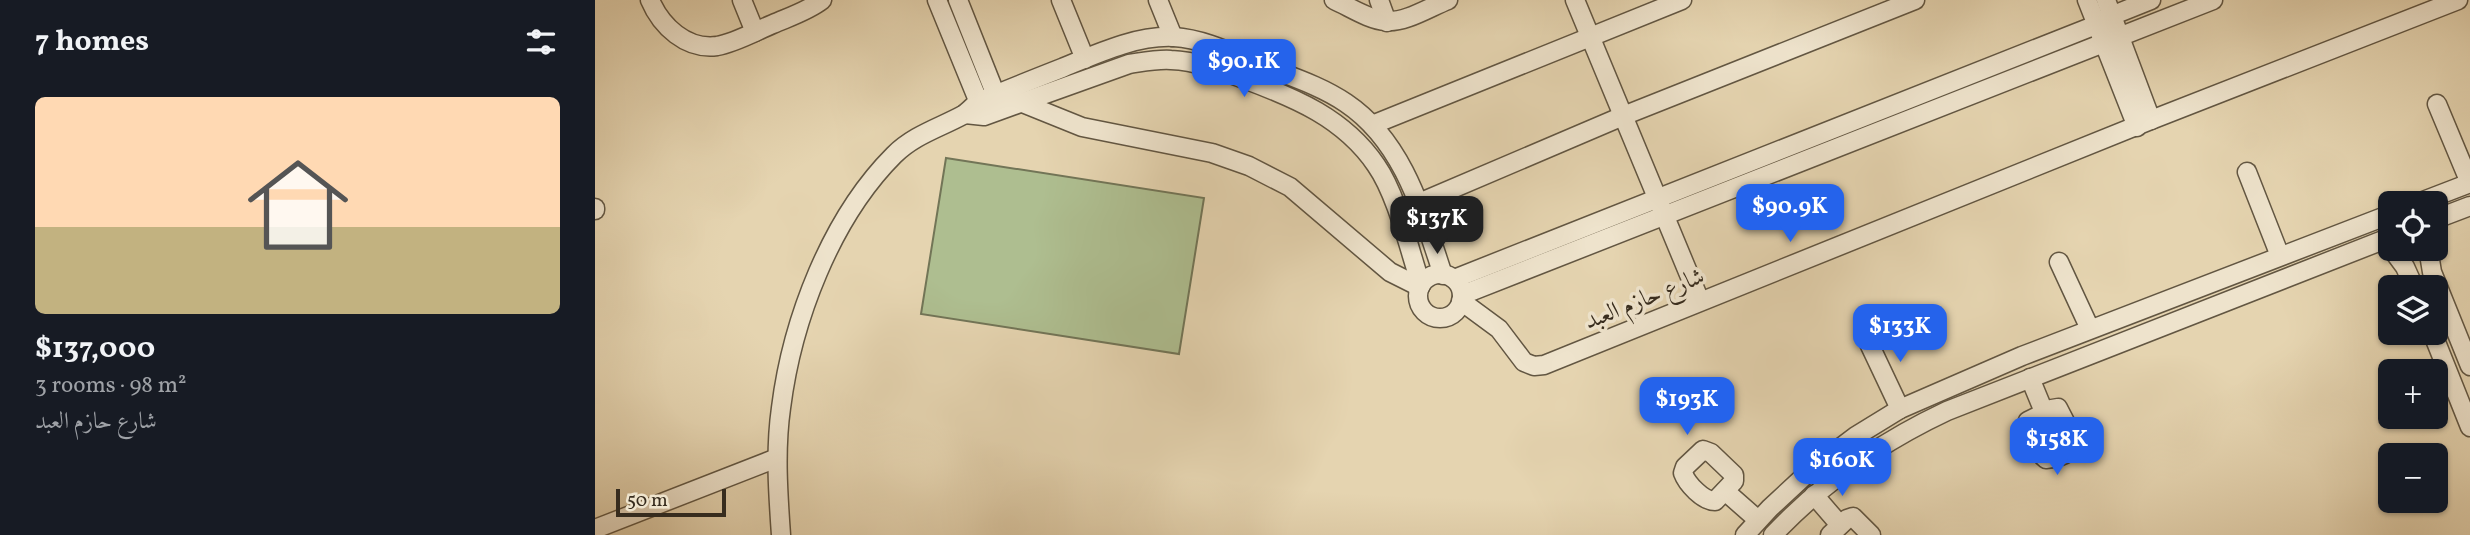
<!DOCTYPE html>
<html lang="en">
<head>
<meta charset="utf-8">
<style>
	:root { --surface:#171b24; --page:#242831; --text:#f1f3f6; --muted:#9ea1a6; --line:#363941; --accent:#2563eb }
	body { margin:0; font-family:Vollkorn,Amiri,serif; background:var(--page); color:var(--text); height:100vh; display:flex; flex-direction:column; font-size:26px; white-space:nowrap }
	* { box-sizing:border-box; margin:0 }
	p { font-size:23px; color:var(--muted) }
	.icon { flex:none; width:38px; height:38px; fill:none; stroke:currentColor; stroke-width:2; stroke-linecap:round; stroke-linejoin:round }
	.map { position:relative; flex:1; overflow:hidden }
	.side { display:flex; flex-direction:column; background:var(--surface); width:595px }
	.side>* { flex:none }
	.buttons { position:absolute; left:1783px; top:191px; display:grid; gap:14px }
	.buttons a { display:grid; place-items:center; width:70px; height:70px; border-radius:10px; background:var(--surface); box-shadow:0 2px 5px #0004; font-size:35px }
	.scale { position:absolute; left:21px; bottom:18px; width:110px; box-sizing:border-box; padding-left:7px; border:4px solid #372c1e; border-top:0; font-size:19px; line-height:24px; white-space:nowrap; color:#372c1e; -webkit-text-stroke:5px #eee3cc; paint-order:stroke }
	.price { position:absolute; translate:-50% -60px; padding:0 16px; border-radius:14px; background:var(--accent); color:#fff; font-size:23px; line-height:46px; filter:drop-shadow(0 2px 4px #0008) }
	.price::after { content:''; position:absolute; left:50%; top:42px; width:21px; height:16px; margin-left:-10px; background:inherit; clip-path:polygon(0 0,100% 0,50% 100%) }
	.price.selected { background:#222; color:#fff }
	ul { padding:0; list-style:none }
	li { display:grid; align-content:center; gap:14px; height:371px; padding:0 35px }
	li+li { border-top:2px solid var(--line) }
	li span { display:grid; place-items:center; height:217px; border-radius:10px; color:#555 }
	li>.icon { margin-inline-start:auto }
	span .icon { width:126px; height:126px; fill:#fffc; stroke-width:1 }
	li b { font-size:30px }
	h2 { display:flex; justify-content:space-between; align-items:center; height:84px; padding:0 35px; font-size:30px }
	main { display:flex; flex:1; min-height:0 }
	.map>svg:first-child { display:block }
	.pitch { fill:#aebe90; stroke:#727557; stroke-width:2 }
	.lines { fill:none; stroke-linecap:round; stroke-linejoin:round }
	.minor-casing { stroke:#625642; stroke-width:21 }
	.minor { stroke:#eee3cc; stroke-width:18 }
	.labels { text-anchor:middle; stroke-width:7; stroke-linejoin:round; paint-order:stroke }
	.street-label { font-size:24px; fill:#372c1e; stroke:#eee3cc }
</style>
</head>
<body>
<main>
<section class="side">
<h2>7 homes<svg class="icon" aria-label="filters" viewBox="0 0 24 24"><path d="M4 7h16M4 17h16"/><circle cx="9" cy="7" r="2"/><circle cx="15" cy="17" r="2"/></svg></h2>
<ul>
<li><span style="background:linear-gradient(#ffd9b3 60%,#c2b280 0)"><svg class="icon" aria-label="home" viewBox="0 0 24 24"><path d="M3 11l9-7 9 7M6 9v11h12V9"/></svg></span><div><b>$137,000</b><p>3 rooms · 98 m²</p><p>شارع حازم العبد</p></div></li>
</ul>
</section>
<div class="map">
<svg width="1875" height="535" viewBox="0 0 1875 535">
	<rect width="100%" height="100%" fill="#e5d4b0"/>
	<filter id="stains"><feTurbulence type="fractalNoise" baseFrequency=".00286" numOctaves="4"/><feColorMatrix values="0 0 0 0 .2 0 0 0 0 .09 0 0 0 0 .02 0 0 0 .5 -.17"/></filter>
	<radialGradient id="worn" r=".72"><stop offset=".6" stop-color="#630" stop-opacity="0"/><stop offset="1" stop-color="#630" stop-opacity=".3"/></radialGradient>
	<!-- pitch -->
	<path class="pitch" d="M 351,158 L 609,198 L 584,354 L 326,314 Z"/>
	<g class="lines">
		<!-- minor casing -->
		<g class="minor-casing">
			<g id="minor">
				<path d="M 55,0 C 66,26 91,50 122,46 C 140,43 161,31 178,24 C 194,17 213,11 227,0"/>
				<path d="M 147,0 L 160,32"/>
				<path d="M 342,0 L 387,110"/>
				<path d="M 363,0 L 404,103"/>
				<path d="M 466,0 L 490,59"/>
				<path d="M 563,0 L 578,37"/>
				<path d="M 739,0 C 755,7 774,20 791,21 C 810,23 835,7 853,0"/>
				<path d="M 784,0 L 792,22"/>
				<path d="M 980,0 L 1105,301"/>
				<path d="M 1492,0 L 1542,127"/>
				<path d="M 1511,0 L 1556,120"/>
				<path d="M 425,102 L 487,127 L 617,153 L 654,166 L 695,187 L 795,272 L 825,287"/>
				<path d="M 370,114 L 389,116 L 534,64 C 548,62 562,59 576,60 C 601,61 625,70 649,79 C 700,98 749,118 781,165 C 802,195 814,249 826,285"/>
				<path d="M 777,125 L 1087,0"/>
				<path d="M 1652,172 L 1685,256"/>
				<path d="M 824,203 L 1028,116 L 1320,0"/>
				<path d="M 1823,203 L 1875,183 L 1842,104"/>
				<path d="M 0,208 L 0,210"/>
				<path d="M 1841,219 L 1875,206"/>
				<path d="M 1796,248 L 1810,267 L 1819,287"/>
				<path d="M 1833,248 L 1837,272 L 1875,366"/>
				<path d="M 1464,262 L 1495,329"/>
				<circle cx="845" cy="296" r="22"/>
				<path d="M 859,279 L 1501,25 L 1516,16 L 1556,0"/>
				<path d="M 867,295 L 1618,0"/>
				<path d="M 866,301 L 904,329 L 929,362 L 939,366 L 949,365 L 1556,120 L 1863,0"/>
				<path d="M 1837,332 L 1875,427"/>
				<path d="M 1270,335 L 1305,409"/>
				<path d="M 1435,378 L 1449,412"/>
				<path d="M 1463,408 L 1480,441 C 1479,454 1462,458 1451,459 C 1442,452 1434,433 1433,421 L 1457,409 Z"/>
				<path d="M 1108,450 L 1116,453 L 1139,475 L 1139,481 L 1120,501 C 1108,501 1092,484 1088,473 L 1090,467 Z"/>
				<path d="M 1130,491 L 1163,520"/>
				<path d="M 1219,495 L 1245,525"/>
				<path d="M 0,529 L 182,458"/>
				<path d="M 186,535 C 183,493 180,450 186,408 C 197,320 236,218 299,155 C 319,135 344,128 368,115 C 373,112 378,106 383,102 C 411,90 439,79 467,68 C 501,54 541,35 579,37 C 610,39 641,55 669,66 C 697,77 726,86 751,103 C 809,142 827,212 848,275"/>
				<path d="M 1150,535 L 1175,508 L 1216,470 L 1261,436 L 1305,409 L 1427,356 L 1796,214"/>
				<path d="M 1178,535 C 1228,482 1286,442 1352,411 L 1796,237"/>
				<path d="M 1235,535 L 1252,519 L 1258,517 L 1276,535"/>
			</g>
		</g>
		<!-- minor -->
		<use href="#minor" class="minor"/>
	</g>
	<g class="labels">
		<!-- street labels -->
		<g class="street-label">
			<text transform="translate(1049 298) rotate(-22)" y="8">شارع حازم العبد</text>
		</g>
	</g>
	<rect width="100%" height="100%" filter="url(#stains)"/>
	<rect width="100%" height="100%" fill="url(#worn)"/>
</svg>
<div class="buttons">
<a><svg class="icon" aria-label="locate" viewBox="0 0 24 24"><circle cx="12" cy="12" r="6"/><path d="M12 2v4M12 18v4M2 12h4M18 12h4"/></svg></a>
<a><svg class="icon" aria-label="layers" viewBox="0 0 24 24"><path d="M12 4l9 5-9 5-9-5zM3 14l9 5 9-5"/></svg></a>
<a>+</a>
<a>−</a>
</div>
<div class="scale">50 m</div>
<b class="price" style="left:649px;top:99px">$90.1K</b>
<b class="price" style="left:1195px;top:244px">$90.9K</b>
<b class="price selected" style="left:842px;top:256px">$137K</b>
<b class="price" style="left:1305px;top:364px">$133K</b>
<b class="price" style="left:1092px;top:437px">$193K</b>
<b class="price" style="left:1462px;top:477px">$158K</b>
<b class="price" style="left:1247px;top:498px">$160K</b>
</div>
</main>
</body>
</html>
